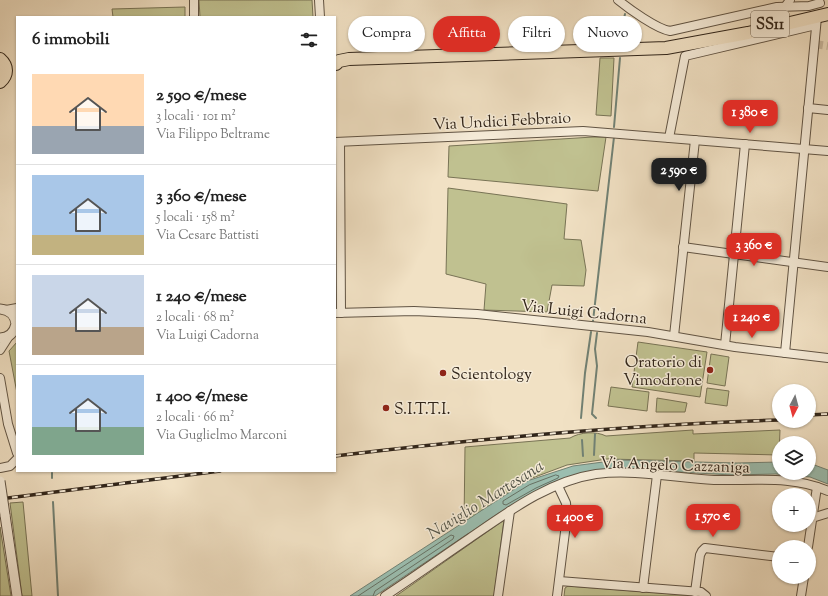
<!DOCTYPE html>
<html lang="it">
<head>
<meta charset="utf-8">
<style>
	:root { --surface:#fff; --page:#f2f2f2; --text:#222; --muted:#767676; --line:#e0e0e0; --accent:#d93025 }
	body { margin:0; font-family:"Sorts Mill Goudy",serif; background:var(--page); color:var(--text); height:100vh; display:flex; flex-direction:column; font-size:15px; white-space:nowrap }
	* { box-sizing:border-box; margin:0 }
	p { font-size:13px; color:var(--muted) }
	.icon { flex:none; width:22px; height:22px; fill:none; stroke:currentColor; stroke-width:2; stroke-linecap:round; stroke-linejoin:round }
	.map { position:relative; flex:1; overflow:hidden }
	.side { position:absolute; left:16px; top:16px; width:320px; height:456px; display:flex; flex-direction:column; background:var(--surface); border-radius:0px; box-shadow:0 1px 3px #0004 }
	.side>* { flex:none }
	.top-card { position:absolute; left:348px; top:16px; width:380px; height:36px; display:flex; gap:8px }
	.needle { width:26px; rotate:186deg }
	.controls { position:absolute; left:772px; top:384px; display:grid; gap:8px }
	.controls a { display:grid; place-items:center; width:44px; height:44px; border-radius:50%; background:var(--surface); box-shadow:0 1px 3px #0004; font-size:20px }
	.price { position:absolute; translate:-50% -34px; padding:0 9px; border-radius:8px; background:var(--accent); color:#fff; font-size:13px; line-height:26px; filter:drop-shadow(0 1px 2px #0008) }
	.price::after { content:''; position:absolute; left:50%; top:24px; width:12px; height:9px; margin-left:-6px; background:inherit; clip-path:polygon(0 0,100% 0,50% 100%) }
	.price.active { background:#222; color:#fff }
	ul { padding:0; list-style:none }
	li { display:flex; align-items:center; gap:12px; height:100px; padding:0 16px }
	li+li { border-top:1px solid var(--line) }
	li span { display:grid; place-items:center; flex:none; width:112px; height:80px; border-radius:0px; color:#555 }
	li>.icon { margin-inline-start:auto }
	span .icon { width:48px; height:48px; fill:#fffc; stroke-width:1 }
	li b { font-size:17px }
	h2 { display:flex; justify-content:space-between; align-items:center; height:48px; padding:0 16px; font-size:17px }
	.pill { padding:0 14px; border-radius:18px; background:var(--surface); box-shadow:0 1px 3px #0004; font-size:14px; line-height:36px }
	.pill.active { background:var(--accent); color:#fff }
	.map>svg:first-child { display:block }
	.green { fill:#c0c190; stroke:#787355 }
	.water { fill:#9bbeb0; stroke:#718174 }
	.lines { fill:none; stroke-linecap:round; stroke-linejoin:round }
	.shore { stroke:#667265; stroke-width:1 }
	.stream { stroke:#718174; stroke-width:2 }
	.minor-tunnel { stroke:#cbbba2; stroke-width:8; stroke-dasharray:8 4; stroke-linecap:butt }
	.minor-casing { stroke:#615444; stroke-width:10 }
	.tertiary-casing { stroke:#615444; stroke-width:11 }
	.primary-casing { stroke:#31251a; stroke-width:14 }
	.minor { stroke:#f6ecd9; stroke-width:8 }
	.tertiary { stroke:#f6ecd9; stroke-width:9 }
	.primary { stroke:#f1e1c4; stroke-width:12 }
	.rail-casing { stroke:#31251a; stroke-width:3.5 }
	.rail { stroke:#f6ecd9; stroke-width:2; stroke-dasharray:6; stroke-linecap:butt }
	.tertiary-bridge-casing { stroke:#615444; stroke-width:11; stroke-linecap:butt }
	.tertiary-bridge { stroke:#f6ecd9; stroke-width:9 }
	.poi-dot { fill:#8f2418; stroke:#f6ecd9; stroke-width:1.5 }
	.labels { text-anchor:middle; stroke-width:3; stroke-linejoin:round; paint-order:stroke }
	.shield { fill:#f6ecd9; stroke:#6c6153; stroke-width:1 }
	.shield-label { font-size:15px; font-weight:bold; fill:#31251a }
	.street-label { font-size:16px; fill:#31251a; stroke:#f6ecd9 }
	.poi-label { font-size:16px; fill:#31251a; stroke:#f6ecd9; text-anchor:start }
	.water-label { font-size:17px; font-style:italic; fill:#515347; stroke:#f6ecd9 }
</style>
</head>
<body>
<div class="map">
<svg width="828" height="596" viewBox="0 0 828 596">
	<rect width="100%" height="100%" fill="#f1e1c4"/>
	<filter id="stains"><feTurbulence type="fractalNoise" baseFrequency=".005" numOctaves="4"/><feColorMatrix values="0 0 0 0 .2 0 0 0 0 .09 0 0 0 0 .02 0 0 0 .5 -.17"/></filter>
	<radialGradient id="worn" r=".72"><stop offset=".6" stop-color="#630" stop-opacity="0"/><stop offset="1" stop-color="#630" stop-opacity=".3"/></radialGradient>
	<!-- green -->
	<g class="green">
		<path d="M 199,0 L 312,0 L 313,17 L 200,17 Z"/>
		<path d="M 185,7 L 185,17 L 113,17 L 112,9 Z"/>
		<path d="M 600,58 L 614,58 L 611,116 L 596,115 Z"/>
		<path d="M 593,137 L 606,137 L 598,191 L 448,177 L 449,146 Z"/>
		<path d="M 448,188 L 567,204 L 564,239 L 581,240 L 586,270 L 584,286 L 552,285 L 547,312 L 484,310 L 486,284 L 446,274 Z"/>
		<path d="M 17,342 L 17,393 L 9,351 Z"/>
		<path d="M 638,342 L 707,352 L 700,397 L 632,387 Z"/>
		<path d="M 711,354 L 729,357 L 725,386 L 707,383 Z"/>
		<path d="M 611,387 L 649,392 L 647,411 L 608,406 Z"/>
		<path d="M 707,388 L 729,391 L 727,406 L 705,403 Z"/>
		<path d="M 657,398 L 687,403 L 685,412 L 656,412 Z"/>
		<path d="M 693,430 L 693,434 L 780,430 L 779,455 L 694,453 L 694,461 L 607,459 L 567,465 L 527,480 L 464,523 L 465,447 L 570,438 C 580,432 596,431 606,436 Z"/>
		<path d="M 23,502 L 32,596 L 22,596 L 10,503 Z"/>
		<path d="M 504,520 L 494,596 L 396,596 Z"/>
		<path d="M 0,527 L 11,596 L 0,596 Z"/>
		<path d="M 568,586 L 700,596 L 564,596 L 565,588 Z"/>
	</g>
	<!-- water -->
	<path class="water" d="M 618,460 L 737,463 L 779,462 L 779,473 L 809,473 L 809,463 L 828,470 L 828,484 L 810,477 L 776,474 L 731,475 L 628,469 L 538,491 L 499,513 L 375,596 L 350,596 L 527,481 L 573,466 Z"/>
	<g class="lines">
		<!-- shore -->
		<g class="shore">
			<path d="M 556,475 L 559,476 L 558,478 L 536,488 L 506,505 L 503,504 L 503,501 L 529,485 Z"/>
			<path d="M 358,596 L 451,535 L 454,536 L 453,539 L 375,591 L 373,596"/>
		</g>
		<!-- stream -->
		<g class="stream">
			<path d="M 621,32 L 625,14"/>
			<path d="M 614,127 L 620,58"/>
			<path d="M 593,321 L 614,137"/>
			<path d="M 581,418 L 585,373 L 591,332"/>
			<path d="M 596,418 L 592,414 L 597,366 L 595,349 L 597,333"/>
			<path d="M 582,440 L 583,456"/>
			<path d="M 594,455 L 595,434"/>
			<path d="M 52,473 L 52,478"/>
			<path d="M 53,502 L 58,596"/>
		</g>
		<!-- minor-tunnel -->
		<path class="minor-tunnel" d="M 815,44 L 828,46"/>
		<!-- minor casing -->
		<g class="minor-casing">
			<g id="minor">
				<path d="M 194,0 L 194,17"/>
				<path d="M 319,0 L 320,17"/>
				<path d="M 618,0 C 629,9 657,29 670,31 L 777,7 L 809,6 L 820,3"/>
				<path d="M 759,26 L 779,15 L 790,0"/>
				<path d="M 808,108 L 828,110"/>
				<path d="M 669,138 L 685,56 L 816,25"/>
				<path d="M 335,142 L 583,131 L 828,151"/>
				<path d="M 340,142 L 341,313"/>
				<path d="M 683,247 L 828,267"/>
				<path d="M 6,310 L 17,308"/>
				<path d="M 335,313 L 414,311 L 477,314 L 648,332 L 735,347 L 828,358"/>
				<path d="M 674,336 L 695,140"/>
				<path d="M 725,345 L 745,144"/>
				<path d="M 0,350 L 9,336"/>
				<path d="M 785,353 L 817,17"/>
				<path d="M 0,378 L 8,424 L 17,453"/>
				<path d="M 0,468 L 10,466 L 17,459"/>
				<path d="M 812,518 L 828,513"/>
				<path d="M 808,547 L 817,487"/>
				<path d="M 559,581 L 701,592 L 706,596"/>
				<path d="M 643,588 L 657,475"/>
				<path d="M 695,592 L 700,555 L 702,551 L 705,548 L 779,557"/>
				<path d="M 385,596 C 414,577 442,557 470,538 C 508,512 549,481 596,474 C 634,469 676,478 714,480 C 752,481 793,475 828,491"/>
				<path d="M 498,596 L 510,511"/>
				<path d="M 557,596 L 567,516 L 566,503 L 558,486"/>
				<path d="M 801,596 L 804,577"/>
			</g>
		</g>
		<!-- tertiary casing -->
		<g class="tertiary-casing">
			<g id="tertiary">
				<path d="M 0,309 C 9,310 15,314 16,324 C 14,333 9,338 0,338"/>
				<path d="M 5,515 L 17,596"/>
			</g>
		</g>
		<!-- primary casing -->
		<g class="primary-casing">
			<g id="primary">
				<path d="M 0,59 C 8,66 8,75 0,82"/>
				<path d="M 336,64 L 339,61 L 349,59 L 666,48 L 748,33 L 828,14"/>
			</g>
		</g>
		<!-- minor -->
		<use href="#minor" class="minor"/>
		<!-- tertiary -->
		<use href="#tertiary" class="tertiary"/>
		<!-- primary -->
		<use href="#primary" class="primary"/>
		<!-- rail casing -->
		<g class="rail-casing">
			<g id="rail">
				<path d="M 809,415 L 828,414"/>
				<path d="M 335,456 C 483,438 630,425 779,420"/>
				<path d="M 0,499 L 220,471"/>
			</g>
		</g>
		<!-- rail -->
		<use href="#rail" class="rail"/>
		<!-- tertiary-bridge casing -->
		<g class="tertiary-bridge-casing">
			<path id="tertiary-bridge" d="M 0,481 L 5,515"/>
		</g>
		<!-- tertiary-bridge -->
		<use href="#tertiary-bridge" class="tertiary-bridge"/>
	</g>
	<!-- markers -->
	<g class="poi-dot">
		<circle cx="710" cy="370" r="4"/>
		<circle cx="443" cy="373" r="4"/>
		<circle cx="386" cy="408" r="4"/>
	</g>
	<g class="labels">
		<!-- shield labels -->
		<rect class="shield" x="751" y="11" width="38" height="26" rx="3"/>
		<g class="shield-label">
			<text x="770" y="29">SS11</text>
		</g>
		<!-- street labels -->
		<g class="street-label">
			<text transform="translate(502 120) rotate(-3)" y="6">Via Undici Febbraio</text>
			<text transform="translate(584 311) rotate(6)" y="6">Via Luigi Cadorna</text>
			<text transform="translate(675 464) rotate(2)" y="6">Via Angelo Cazzaniga</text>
		</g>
		<!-- poi labels -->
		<g class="poi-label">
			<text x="702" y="367" text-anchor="end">Oratorio di<tspan x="702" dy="18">Vimodrone</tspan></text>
			<text x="451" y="379">Scientology</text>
			<text x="394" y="414">S.I.T.T.I.</text>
		</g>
		<!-- water labels -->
		<g class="water-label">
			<text transform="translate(485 499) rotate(-32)" y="6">Naviglio Martesana</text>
		</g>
	</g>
	<rect width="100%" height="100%" filter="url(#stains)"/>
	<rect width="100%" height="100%" fill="url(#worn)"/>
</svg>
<div class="controls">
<a><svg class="needle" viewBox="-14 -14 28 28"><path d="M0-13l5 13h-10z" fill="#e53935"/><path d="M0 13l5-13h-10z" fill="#767676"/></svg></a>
<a><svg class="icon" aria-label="layers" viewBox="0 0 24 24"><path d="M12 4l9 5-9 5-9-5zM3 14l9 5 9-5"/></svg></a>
<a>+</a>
<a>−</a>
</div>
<b class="price" style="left:750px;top:134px">1 380 €</b>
<b class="price active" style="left:679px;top:192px">2 590 €</b>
<b class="price" style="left:754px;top:267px">3 360 €</b>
<b class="price" style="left:752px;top:339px">1 240 €</b>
<b class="price" style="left:713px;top:538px">1 570 €</b>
<b class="price" style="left:575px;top:539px">1 400 €</b>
<div class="top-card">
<a class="pill">Compra</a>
<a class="pill active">Affitta</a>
<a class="pill">Filtri</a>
<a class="pill">Nuovo</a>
</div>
<section class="side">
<h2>6 immobili<svg class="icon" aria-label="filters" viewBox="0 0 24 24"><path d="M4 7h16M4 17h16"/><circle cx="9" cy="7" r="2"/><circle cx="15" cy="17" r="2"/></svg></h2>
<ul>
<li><span style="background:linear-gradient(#ffd9b3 65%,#9aa5b1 0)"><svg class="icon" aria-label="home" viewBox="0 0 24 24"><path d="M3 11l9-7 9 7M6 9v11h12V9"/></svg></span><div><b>2 590 €/mese</b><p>3 locali · 101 m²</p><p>Via Filippo Beltrame</p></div></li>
<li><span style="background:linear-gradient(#a9c7e8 75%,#c2b280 0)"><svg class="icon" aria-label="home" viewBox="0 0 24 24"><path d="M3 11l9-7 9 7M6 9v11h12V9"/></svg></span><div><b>3 360 €/mese</b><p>5 locali · 158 m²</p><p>Via Cesare Battisti</p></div></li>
<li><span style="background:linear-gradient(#c9d6e8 65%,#b9a48a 0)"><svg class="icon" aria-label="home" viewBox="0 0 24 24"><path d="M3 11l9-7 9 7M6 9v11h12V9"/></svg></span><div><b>1 240 €/mese</b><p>2 locali · 68 m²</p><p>Via Luigi Cadorna</p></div></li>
<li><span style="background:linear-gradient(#a9c7e8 65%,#7fa58c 0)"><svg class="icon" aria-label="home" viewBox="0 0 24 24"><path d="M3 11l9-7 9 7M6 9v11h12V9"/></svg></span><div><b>1 400 €/mese</b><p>2 locali · 66 m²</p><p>Via Guglielmo Marconi</p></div></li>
</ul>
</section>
</div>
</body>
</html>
